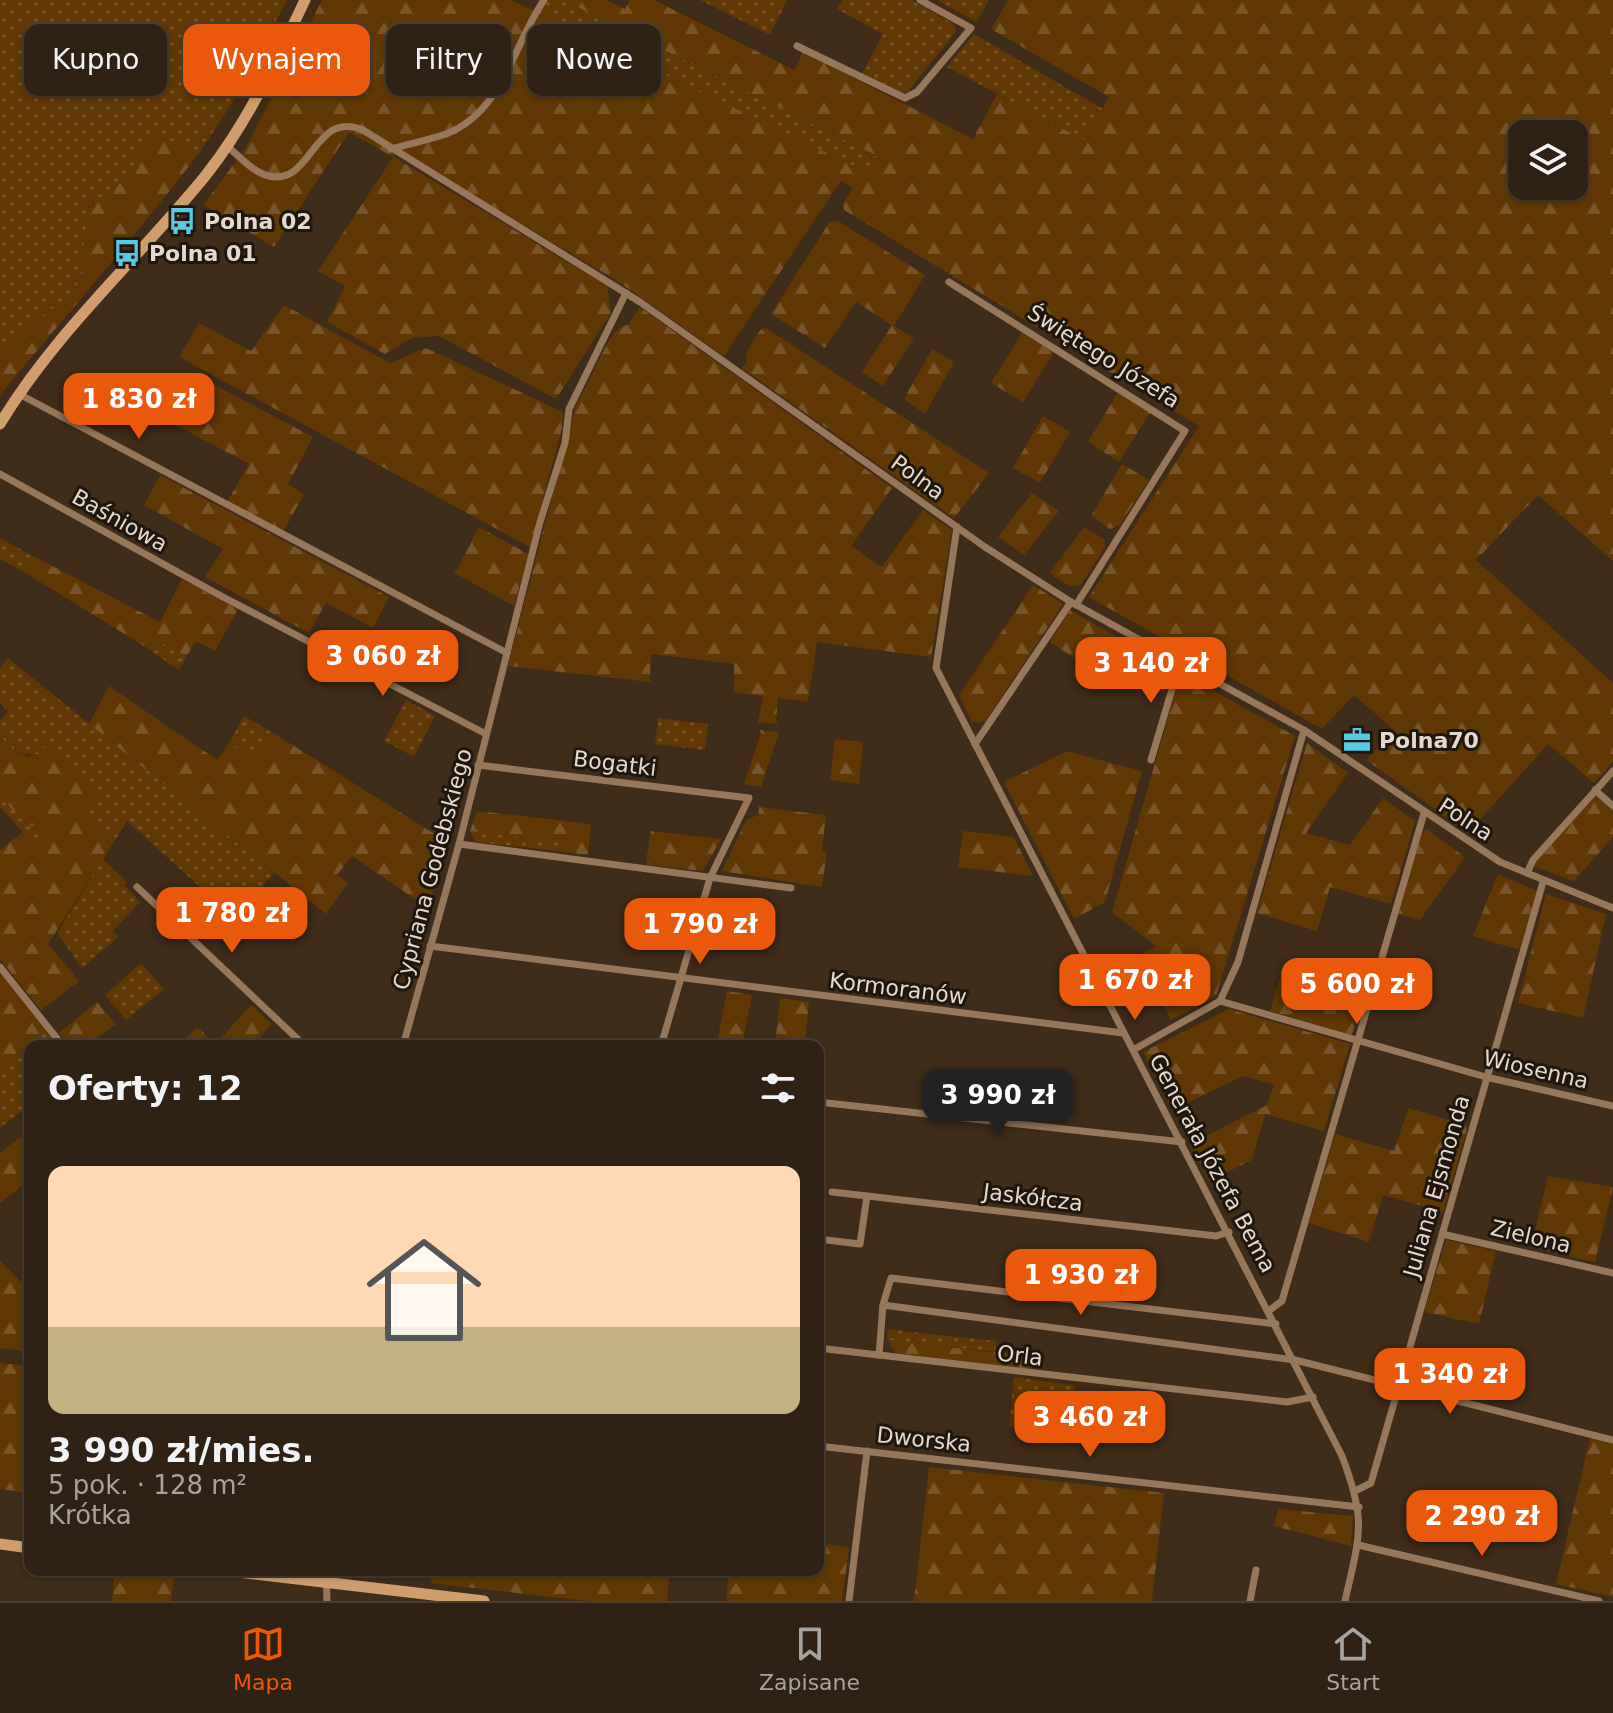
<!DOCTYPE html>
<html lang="pl">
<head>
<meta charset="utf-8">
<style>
	:root { --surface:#2f2113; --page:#37291c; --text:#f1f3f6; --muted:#a7a3a0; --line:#4a3e33; --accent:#ea580c }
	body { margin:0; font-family:"DejaVu Sans",sans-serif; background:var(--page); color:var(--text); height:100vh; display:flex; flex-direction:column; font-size:30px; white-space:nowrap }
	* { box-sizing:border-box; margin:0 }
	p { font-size:26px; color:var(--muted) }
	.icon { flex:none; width:44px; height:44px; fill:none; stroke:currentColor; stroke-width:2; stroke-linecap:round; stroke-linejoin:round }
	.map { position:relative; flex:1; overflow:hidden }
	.side { position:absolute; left:24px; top:1040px; width:800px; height:536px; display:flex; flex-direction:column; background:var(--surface); border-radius:16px; box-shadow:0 2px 6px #0004,0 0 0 2px var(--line) }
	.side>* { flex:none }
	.banner { position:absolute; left:24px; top:24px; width:800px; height:72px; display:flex; gap:16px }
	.controls { position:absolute; left:1508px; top:120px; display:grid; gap:16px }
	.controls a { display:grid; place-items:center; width:80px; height:80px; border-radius:16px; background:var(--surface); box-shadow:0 2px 6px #0004,0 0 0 2px var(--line); font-size:40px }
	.price { position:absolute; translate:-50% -68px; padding:0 18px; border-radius:16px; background:var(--accent); color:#fff; font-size:26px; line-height:52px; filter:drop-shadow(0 2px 4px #0008) }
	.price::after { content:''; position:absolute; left:50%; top:48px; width:24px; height:18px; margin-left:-12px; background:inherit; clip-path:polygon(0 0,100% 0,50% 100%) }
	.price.selected { background:#222; color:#fff }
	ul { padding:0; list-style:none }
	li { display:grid; align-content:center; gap:16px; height:424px; padding:0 24px }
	li span { display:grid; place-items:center; height:248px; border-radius:16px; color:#555 }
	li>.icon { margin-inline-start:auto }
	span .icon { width:144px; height:144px; fill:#fffc; stroke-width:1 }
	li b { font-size:34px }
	h2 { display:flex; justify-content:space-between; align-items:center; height:96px; padding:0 24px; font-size:34px }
	.pill { padding:0 28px; border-radius:16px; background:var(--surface); box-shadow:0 2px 6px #0004,0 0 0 2px var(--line); font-size:28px; line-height:72px }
	.pill.selected { background:var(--accent); color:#fff }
	.tab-bar { display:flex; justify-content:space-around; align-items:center; height:112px; border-top:2px solid var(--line); background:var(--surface); font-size:22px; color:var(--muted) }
	.tab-bar a { display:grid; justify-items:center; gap:4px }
	.tab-bar .selected { color:var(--accent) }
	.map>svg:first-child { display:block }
	.grass { fill:url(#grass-dots) }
	.forest { fill:url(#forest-firs); fill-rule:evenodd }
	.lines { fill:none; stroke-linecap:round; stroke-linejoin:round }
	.street { stroke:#967759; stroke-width:7 }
	.secondary { stroke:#d09e6d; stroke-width:11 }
	.labels { text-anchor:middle; stroke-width:6; stroke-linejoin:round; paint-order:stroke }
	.poi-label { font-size:22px; font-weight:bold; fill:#e5d9cd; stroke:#1f160e; text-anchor:start }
	.street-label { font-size:22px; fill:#e5d9cd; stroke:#1f160e }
</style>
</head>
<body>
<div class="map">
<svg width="1613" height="1601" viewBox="0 0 1613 1601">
	<defs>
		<pattern id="grass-dots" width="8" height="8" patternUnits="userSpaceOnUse" patternTransform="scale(2)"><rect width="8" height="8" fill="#603803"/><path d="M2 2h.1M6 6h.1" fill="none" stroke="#775427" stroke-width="1.8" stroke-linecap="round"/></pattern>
		<pattern id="forest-firs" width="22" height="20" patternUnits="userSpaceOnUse" patternTransform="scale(2)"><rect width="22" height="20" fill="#603803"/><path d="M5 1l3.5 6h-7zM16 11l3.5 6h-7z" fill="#775427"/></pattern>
	</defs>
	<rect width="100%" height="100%" fill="#3f2c19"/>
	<!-- grass -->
	<g class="grass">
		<path d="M 0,0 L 287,0 L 241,89 L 200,152 L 149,133 C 136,160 125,191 93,200 L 88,208 L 80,279 L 73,291 L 0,354 Z"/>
		<path d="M 548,0 L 563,0 L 878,157 L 866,172 L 539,14 Z"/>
		<path d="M 700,0 L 787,0 L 770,35 Z"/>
		<path d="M 842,0 L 911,0 L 954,24 L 956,32 L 908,91 L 900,93 L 862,74 L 883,34 L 837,9 Z"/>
		<path d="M 937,0 L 989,0 L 976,22 Z"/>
		<path d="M 974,34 L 1103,109 L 1084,140 L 947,67 Z"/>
		<path d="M 0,538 L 31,555 L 22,571 L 0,559 Z"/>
		<path d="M 167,644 L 186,657 L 179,670 L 144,646 Z"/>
		<path d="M 8,658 L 274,873 L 234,918 L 127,821 L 112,845 L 85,820 L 99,795 L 34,755 L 17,753 L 0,737 L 0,722 L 8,711 L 0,703 L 0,668 Z"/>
		<path d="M 406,700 L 435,716 L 414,757 L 384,741 Z"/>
		<path d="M 244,716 L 275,734 L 255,760 L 229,743 Z"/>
		<path d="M 658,718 L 708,724 L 705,750 L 655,744 Z"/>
		<path d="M 0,796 L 27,826 L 34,826 L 43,836 L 36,847 L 0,807 Z"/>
		<path d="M 470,831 L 559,842 L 558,851 L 475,842 Z"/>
		<path d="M 103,859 L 127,882 L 124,885 L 140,902 L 113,931 L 118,937 L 82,968 L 57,933 Z"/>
		<path d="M 141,963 L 164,989 L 126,1020 L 105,995 Z"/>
		<path d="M 46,1030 L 58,1046 L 30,1046 L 30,1104 L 0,1128 L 0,1068 Z"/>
		<path d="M 887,1329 L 902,1331 L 997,1341 L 995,1352 L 887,1340 Z"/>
		<path d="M 1014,1377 L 1075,1386 L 1070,1433 L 1009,1426 Z"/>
	</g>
	<!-- forest -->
	<g class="forest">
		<path d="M 322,0 L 511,0 L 866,172 L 877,156 L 563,0 L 606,0 L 625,9 L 630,0 L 654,0 L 794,70 L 803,52 L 973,139 L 997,94 L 1084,140 L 1109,97 L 991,29 L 1008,0 L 1613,0 L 1613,561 L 1538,495 L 1476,560 L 1613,683 L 1613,762 L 1594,783 L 1548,744 L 1468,833 L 1366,760 L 1394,730 L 1354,695 L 1322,729 L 1089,597 L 1199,426 L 844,210 L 843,203 L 853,188 L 841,181 L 724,356 L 616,280 L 397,150 L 394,157 L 607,286 L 611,313 L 556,399 L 439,336 L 412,338 L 385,354 L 327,322 L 345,286 L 318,271 L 393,157 L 349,132 L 274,247 L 203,205 L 245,149 ZM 1522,134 L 1574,134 L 1574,186 L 1522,186 Z"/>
		<path d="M 149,132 L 200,152 C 136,236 67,314 0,395 L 0,354 L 73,291 L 80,279 L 88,209 L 93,200 C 125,191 136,159 149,132 Z"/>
		<path d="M 838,221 L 925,275 L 894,326 L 914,338 L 883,386 L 862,372 L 892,325 L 856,302 L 825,348 L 771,314 L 829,223 Z"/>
		<path d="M 284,305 L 390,363 L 426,348 L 563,412 L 562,428 L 530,547 L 179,357 L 199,323 L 251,351 Z"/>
		<path d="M 640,307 L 892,488 L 851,546 L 882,567 L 923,510 L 952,530 L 931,657 L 817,642 L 808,702 L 778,698 L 776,721 L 779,724 L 758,722 L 763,696 L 734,693 L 734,664 L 651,654 L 650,682 L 508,666 L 575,408 L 609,340 L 619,328 L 629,324 Z"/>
		<path d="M 766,328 L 989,473 L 954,518 L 742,368 L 747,361 L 746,353 L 760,330 Z"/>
		<path d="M 1022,333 L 1054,352 L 1023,402 L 991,383 Z"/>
		<path d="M 932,349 L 954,362 L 925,414 L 904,399 Z"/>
		<path d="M 200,377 L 313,437 L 288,484 L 304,494 L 283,532 L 227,502 L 249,464 L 176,425 Z"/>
		<path d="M 1118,392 L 1151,411 L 1119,462 L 1088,442 Z"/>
		<path d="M 1043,416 L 1070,432 L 1040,483 L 1013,468 Z"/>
		<path d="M 1122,464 L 1149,480 L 1119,526 L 1110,529 L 1091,516 Z"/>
		<path d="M 160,475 L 389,597 L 373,628 L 326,603 L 309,633 L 205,577 L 223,549 L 144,505 Z"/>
		<path d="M 1032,493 L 1059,511 L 1024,555 L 998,537 Z"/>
		<path d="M 479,527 L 528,554 L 514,606 L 455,573 Z"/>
		<path d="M 1084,527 L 1104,539 L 1105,547 L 1081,585 L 1071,587 L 1050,573 Z"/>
		<path d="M 31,555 L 160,622 L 182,579 L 238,609 L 215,651 L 196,641 L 186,657 L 167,644 L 144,646 L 22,571 Z"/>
		<path d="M 1033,585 L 1063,604 L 985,722 L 972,722 L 959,695 Z"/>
		<path d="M 1070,610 L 1172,669 L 1164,693 L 1105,678 L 1050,642 Z"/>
		<path d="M 1181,673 L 1295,736 L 1216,996 L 1171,1020 L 1138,957 L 1156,946 L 1112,912 Z"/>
		<path d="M 109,686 L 217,760 L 229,743 L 255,760 L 275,734 L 446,841 L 428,908 L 352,856 L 337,875 L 348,883 L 326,914 L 89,724 Z"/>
		<path d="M 759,730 L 779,732 L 761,787 L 744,784 L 761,733 Z"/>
		<path d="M 0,737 L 17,753 L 29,757 L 46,746 L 100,795 L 85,820 L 112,845 L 48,944 L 79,981 L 41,1010 L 0,959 L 0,850 L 23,832 L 35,847 L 43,836 L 34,826 L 27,826 L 0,796 Z"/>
		<path d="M 835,739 L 863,742 L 859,784 L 830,780 Z"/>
		<path d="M 1307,743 L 1348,773 L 1306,833 L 1350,845 L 1383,798 L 1415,821 L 1391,904 L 1330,887 L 1317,931 L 1257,913 Z"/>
		<path d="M 1067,751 L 1142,771 L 1105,902 L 1074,919 L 1004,782 Z"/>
		<path d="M 1596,795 L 1613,811 L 1613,837 L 1574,881 L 1532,866 Z"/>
		<path d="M 759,807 L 826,815 L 822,851 L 827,852 L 822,887 L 722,871 L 746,820 L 758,815 Z"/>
		<path d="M 477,811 L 591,824 L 588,855 L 558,851 L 559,842 L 470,831 Z"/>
		<path d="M 1427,829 L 1465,857 L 1420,920 L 1398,914 L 1422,832 Z"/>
		<path d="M 651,831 L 721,839 L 703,871 L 649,865 L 646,861 Z"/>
		<path d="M 963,831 L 1014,837 L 1033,876 L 958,867 Z"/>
		<path d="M 1498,874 L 1537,891 L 1519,950 L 1473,936 Z"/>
		<path d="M 1546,894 L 1606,914 L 1583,1018 L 1518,1003 Z"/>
		<path d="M 1283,968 L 1365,991 L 1352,1035 L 1270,1011 Z"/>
		<path d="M 0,972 L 46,1030 L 0,1068 Z"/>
		<path d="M 727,991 L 752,995 L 742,1045 L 717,1042 Z"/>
		<path d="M 780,998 L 809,1002 L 805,1046 L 775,1046 Z"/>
		<path d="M 97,1002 L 116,1024 L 86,1046 L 70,1046 L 59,1033 Z"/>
		<path d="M 251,1005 L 272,1024 L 252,1046 L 176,1046 L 198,1027 L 215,1045 Z"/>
		<path d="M 1229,1009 L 1350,1044 L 1324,1131 L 1265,1114 L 1252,1160 L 1209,1181 L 1190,1144 L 1267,1105 L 1274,1084 L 1243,1076 L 1173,1110 L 1143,1052 Z"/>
		<path d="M 1408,1108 L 1468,1126 L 1443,1212 L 1383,1195 L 1369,1242 L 1309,1223 L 1335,1134 L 1394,1151 Z"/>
		<path d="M 20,1137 L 30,1150 L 30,1179 L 0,1203 L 0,1153 Z"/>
		<path d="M 1548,1176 L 1613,1187 L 1595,1262 L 1531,1247 Z"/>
		<path d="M 1446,1240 L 1496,1251 L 1479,1324 L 1424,1312 Z"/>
		<path d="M 0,1261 L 30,1291 L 30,1352 L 0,1348 Z"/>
		<path d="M 887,1340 L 1034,1357 L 1032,1370 L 896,1353 Z"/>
		<path d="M 0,1363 L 30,1366 L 30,1493 L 0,1489 Z"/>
		<path d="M 1590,1438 L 1613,1444 L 1613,1597 L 1556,1584 Z"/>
		<path d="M 929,1467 L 1164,1493 L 1152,1601 L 914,1601 Z"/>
		<path d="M 1278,1509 L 1353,1516 L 1351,1546 L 1274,1526 Z"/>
		<path d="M 818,1543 L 849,1547 L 842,1601 L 726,1601 L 729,1570 L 818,1570 Z"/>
		<path d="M 115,1570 L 174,1576 L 171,1601 L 112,1601 Z"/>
		<path d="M 432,1570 L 670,1570 L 667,1601 L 586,1601 L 431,1583 Z"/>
	</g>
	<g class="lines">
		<!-- street -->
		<g class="street">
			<path d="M 797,46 L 905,98 L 917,92 L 971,28 L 920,0"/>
			<path d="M 227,146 C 239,156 254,173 269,176 C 313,186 313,109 363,130 L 640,302 L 985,547 L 1071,602 L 1304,730 L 1500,862 L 1613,908"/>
			<path d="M 391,149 C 409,144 428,140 446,134 C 503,112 513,45 544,0"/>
			<path d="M 949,282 L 1185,431 L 1076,605"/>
			<path d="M 19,394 L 507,653"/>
			<path d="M 0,474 L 223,597 L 486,734"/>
			<path d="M 957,527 L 936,668 L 1342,1456 C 1367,1522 1360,1534 1345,1601"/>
			<path d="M 975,744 L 1071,602"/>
			<path d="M 1151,760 L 1181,659"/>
			<path d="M 478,765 L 749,798 L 710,878 L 661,1046"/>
			<path d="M 1595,790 L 1613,806"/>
			<path d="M 459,844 L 791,888"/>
			<path d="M 1527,873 L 1533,860 L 1613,771"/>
			<path d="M 137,887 L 305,1046"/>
			<path d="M 430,946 L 1123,1033"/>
			<path d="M 0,967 L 63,1046"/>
			<path d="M 1220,1001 L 1486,1077 L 1613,1106"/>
			<path d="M 403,1046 L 459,844 L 540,522 L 565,443 L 569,409 L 626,293"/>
			<path d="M 1133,1050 L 1220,1001 L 1238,962 L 1304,730"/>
			<path d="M 818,1102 L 1182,1142"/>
			<path d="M 832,1192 L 1216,1236 L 1229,1232"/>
			<path d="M 1442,1234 L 1613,1273"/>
			<path d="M 818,1239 L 860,1244 L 867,1196"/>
			<path d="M 883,1305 L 1295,1360 L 1613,1440"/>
			<path d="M 1270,1310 L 1282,1301 L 1424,813"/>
			<path d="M 818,1348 L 1287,1402 L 1313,1397"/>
			<path d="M 879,1355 L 883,1305 L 891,1278 L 1276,1324"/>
			<path d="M 818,1446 L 1359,1507"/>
			<path d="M 1355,1491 L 1371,1483 L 1543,882"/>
			<path d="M 1358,1545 L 1599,1601"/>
			<path d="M 326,1570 L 327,1601"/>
			<path d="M 849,1601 L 867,1451"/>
			<path d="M 1250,1601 L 1256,1570"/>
		</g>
		<!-- secondary -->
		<g class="secondary">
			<path d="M 0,424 C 55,332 139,258 206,175 C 248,122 276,61 305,0"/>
			<path d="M 0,1544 L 30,1548"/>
			<path d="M 221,1570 L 484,1601"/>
		</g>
	</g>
	<!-- icons -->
	<defs>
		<g id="bus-bare" transform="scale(2.16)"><path d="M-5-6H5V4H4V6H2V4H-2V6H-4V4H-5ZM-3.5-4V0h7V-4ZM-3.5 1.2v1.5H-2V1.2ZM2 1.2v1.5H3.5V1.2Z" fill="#58c9e3" stroke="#1f160e" stroke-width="2.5" paint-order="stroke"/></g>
		<g id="office-bare" transform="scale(2.16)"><path d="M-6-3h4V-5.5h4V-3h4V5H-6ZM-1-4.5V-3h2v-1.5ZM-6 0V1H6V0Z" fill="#58c9e3" stroke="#1f160e" stroke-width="2.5" paint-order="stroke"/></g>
	</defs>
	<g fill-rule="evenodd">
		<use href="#bus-bare" x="182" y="221"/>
		<use href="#bus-bare" x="127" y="253"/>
		<use href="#office-bare" x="1357" y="740"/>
	</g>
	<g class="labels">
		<!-- poi labels -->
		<g class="poi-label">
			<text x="204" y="229">Polna 02</text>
			<text x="149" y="261">Polna 01</text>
			<text x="1379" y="748">Polna70</text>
		</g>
		<!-- street labels -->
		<g class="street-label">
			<text transform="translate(1104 356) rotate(32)" y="8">Świętego Józefa</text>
			<text transform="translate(918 477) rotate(36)" y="8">Polna</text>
			<text transform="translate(120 520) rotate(29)" y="8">Baśniowa</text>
			<text transform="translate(615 763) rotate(7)" y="8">Bogatki</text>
			<text transform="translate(1466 819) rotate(33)" y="8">Polna</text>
			<text transform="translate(432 869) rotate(-75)" y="8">Cypriana Godebskiego</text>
			<text transform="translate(898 988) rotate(7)" y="8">Kormoranów</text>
			<text transform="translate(1536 1069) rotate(13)" y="8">Wiosenna</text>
			<text transform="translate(1213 1163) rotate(62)" y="8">Generała Józefa Bema</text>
			<text transform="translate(1436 1186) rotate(-74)" y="8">Juliana Ejsmonda</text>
			<text transform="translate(1033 1197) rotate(7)" y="8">Jaskółcza</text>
			<text transform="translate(1531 1236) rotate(13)" y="8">Zielona</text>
			<text transform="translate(1020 1355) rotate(7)" y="8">Orla</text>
			<text transform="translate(924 1439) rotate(6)" y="8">Dworska</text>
		</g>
	</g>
</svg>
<div class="controls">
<a><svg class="icon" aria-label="layers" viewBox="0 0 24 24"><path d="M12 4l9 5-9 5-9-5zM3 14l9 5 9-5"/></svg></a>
</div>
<b class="price" style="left:139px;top:441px">1 830 zł</b>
<b class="price" style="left:383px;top:698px">3 060 zł</b>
<b class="price" style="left:1151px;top:705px">3 140 zł</b>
<b class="price" style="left:232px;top:955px">1 780 zł</b>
<b class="price" style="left:700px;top:966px">1 790 zł</b>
<b class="price" style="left:1135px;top:1022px">1 670 zł</b>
<b class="price" style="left:1357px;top:1026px">5 600 zł</b>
<b class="price selected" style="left:998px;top:1137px">3 990 zł</b>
<b class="price" style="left:1081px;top:1317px">1 930 zł</b>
<b class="price" style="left:1450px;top:1416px">1 340 zł</b>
<b class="price" style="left:1090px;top:1459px">3 460 zł</b>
<b class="price" style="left:1482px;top:1558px">2 290 zł</b>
<div class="banner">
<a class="pill">Kupno</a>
<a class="pill selected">Wynajem</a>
<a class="pill">Filtry</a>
<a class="pill">Nowe</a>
</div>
<section class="side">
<h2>Oferty: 12<svg class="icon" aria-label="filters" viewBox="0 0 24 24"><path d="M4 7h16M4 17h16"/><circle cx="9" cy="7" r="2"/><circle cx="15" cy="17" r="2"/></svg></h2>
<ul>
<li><span style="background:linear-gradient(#ffd9b3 65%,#c2b280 0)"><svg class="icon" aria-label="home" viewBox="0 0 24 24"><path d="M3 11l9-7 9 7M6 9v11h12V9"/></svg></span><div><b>3 990 zł/mies.</b><p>5 pok. · 128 m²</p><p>Krótka</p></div></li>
</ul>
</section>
</div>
<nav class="tab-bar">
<a class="selected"><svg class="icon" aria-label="map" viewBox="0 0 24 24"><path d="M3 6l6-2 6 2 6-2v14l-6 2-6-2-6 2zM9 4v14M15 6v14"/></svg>Mapa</a>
<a><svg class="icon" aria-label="saved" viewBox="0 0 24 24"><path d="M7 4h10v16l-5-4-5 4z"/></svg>Zapisane</a>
<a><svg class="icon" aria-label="home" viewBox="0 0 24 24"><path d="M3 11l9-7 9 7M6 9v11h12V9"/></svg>Start</a>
</nav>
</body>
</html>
